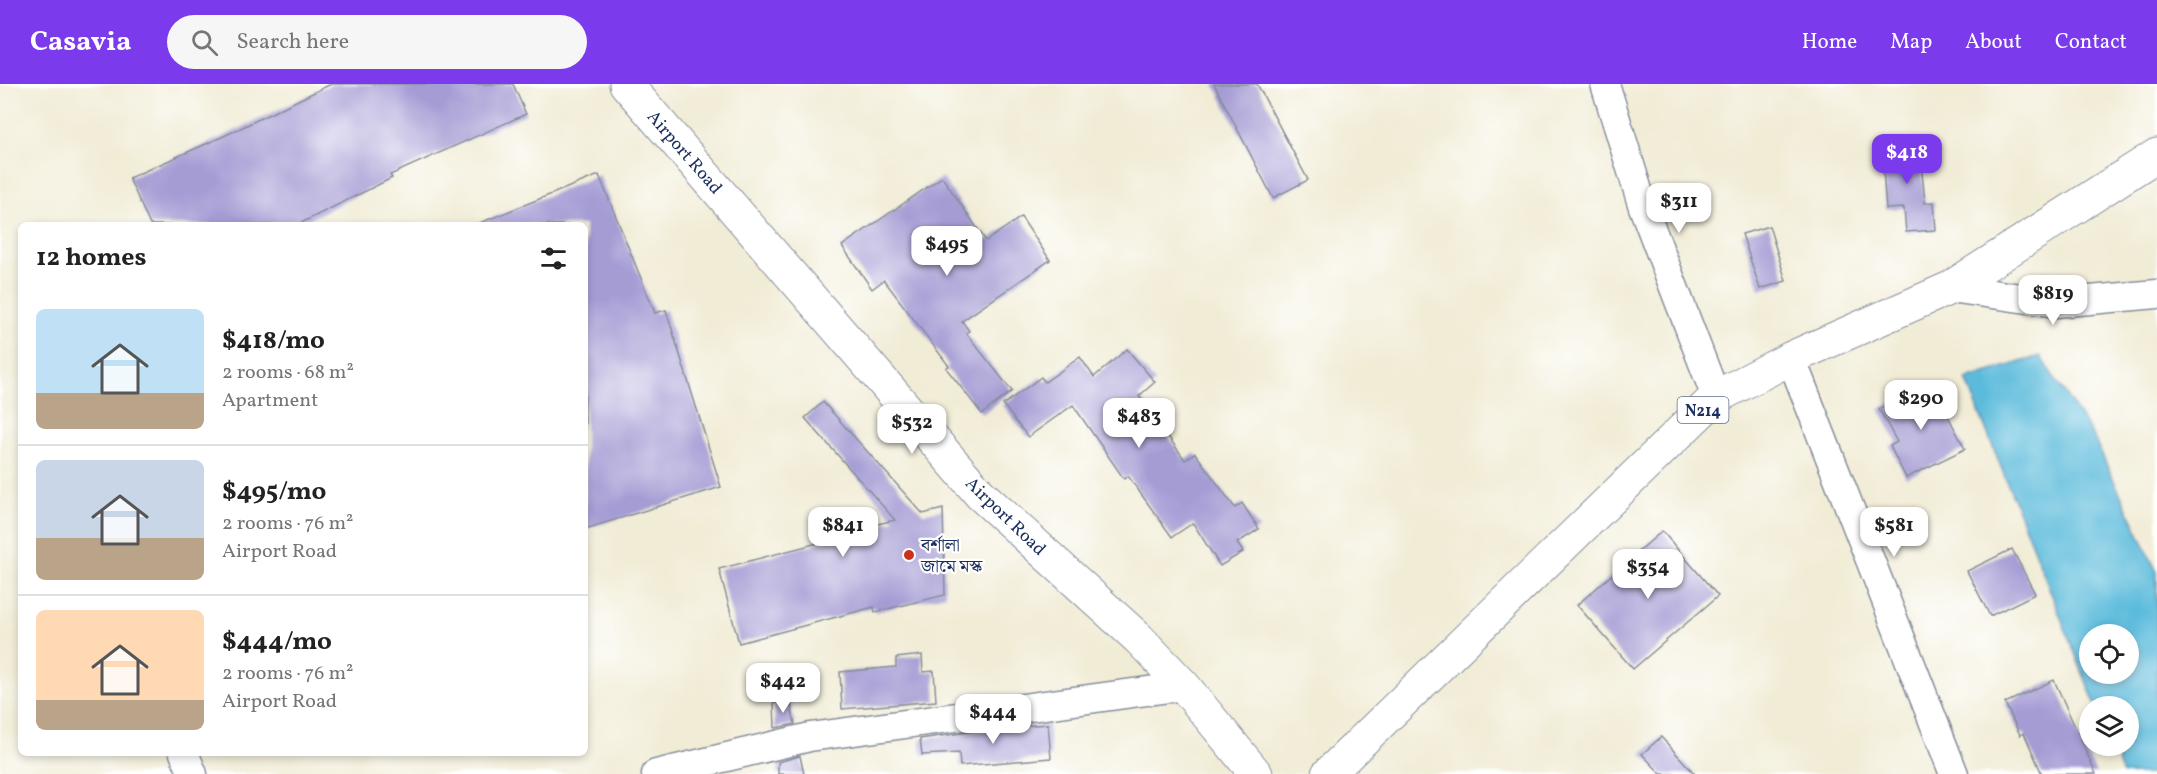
<!DOCTYPE html>
<html lang="en">
<head>
<meta charset="utf-8">
<style>
	:root { --surface:#fff; --page:#f6f6f6; --text:#222; --muted:#767676; --line:#e0e0e0; --accent:#7c3aed }
	body { margin:0; font-family:Vollkorn,"Noto Serif Bengali",serif; background:var(--page); color:var(--text); height:100vh; display:flex; flex-direction:column; font-size:22px; white-space:nowrap }
	* { box-sizing:border-box; margin:0 }
	p { font-size:20px; color:var(--muted) }
	.icon { flex:none; width:33px; height:33px; fill:none; stroke:currentColor; stroke-width:2; stroke-linecap:round; stroke-linejoin:round }
	.map { position:relative; flex:1; overflow:hidden }
	.panel { position:absolute; left:18px; top:138px; width:570px; height:534px; display:flex; flex-direction:column; background:var(--surface); border-radius:9px; box-shadow:0 3px 9px #0003 }
	.panel>* { flex:none }
	.tools { position:absolute; left:2079px; top:540px; display:grid; gap:12px }
	.tools a { display:grid; place-items:center; width:60px; height:60px; border-radius:50%; background:var(--surface); box-shadow:0 3px 9px #0003; font-size:30px }
	.price { position:absolute; translate:-50% -51px; padding:0 14px; border-radius:12px; background:#fff; color:#222; font-size:20px; line-height:39px; filter:drop-shadow(0 2px 3px #0008) }
	.price::after { content:''; position:absolute; left:50%; top:36px; width:18px; height:14px; margin-left:-9px; background:inherit; clip-path:polygon(0 0,100% 0,50% 100%) }
	.price.on { background:var(--accent); color:#fff }
	ul { padding:0; list-style:none }
	li { display:flex; align-items:center; gap:18px; height:150px; padding:0 18px }
	li+li { border-top:2px solid var(--line) }
	li span { display:grid; place-items:center; flex:none; width:168px; height:120px; border-radius:9px; color:#555 }
	li>.icon { margin-inline-start:auto }
	span .icon { width:72px; height:72px; fill:#fffc; stroke-width:1 }
	li b { font-size:26px }
	h2 { display:flex; justify-content:space-between; align-items:center; height:72px; padding:0 18px; font-size:26px }
	header { display:flex; align-items:center; gap:36px; box-sizing:border-box; height:84px; padding:0 30px; background:var(--accent); color:#fff }
	header strong { font-size:28px }
	nav { display:flex; gap:33px; margin-inline-start:auto; font-size:21px }
	.search { width:420px; height:54px; background:var(--page); display:flex; align-items:center; gap:15px; box-sizing:border-box; padding:0 21px; border-radius:33px; color:var(--muted); font-size:22px }
	.map>svg:first-child { display:block }
	.water { fill:#5cbbdb; stroke:#3c759c; stroke-width:1.5; fill-rule:evenodd }
	.building { fill:#a59cd4 }
	.lines { fill:none; stroke-linecap:round; stroke-linejoin:round }
	.minor-casing { stroke:#868e9a; stroke-width:31 }
	.secondary-casing { stroke:#868e9a; stroke-width:35 }
	.trunk-casing { stroke:#868e9a; stroke-width:35 }
	.minor { stroke:#fff; stroke-width:28 }
	.secondary { stroke:#fff; stroke-width:33 }
	.trunk { stroke:#fff; stroke-width:33 }
	.poi-dot { fill:#c8321e; stroke:#fff; stroke-width:2 }
	.labels { text-anchor:middle; stroke-width:4.5; stroke-linejoin:round; paint-order:stroke }
	.shield { fill:#fff; stroke:#5f6d8e; stroke-width:1.5 }
	.shield-label { font-size:16px; font-weight:bold; fill:#1b2f5e }
	.street-label { font-size:18px; fill:#1b2f5e; stroke:#fff }
	.poi-label { font-size:18px; fill:#1b2f5e; stroke:#fff; text-anchor:start }
</style>
</head>
<body>
<header>
<strong>Casavia</strong>
<div class="search"><svg class="icon" aria-label="search" viewBox="0 0 24 24"><circle cx="10" cy="10" r="6"/><path d="M15 15l6 6"/></svg>Search here</div>
<nav><a>Home</a><a>Map</a><a>About</a><a>Contact</a></nav>
</header>
<div class="map">
<svg width="2157" height="690" viewBox="0 0 2157 690">
	<rect width="100%" height="100%" fill="#fff"/>
	<filter id="ink" filterUnits="userSpaceOnUse"><feTurbulence type="fractalNoise" baseFrequency=".0167" numOctaves="2"/><feDisplacementMap in="SourceGraphic" scale="12" xChannelSelector="R" yChannelSelector="G"/><feConvolveMatrix kernelMatrix="1 2 1 2 8 2 1 2 1" color-interpolation-filters="sRGB"/></filter>
	<filter id="wash" filterUnits="userSpaceOnUse"><feTurbulence type="fractalNoise" baseFrequency=".008" numOctaves="4" result="noise"/><feDisplacementMap in="SourceGraphic" scale="24" xChannelSelector="R" yChannelSelector="G"/><feGaussianBlur stdDeviation="1.35" result="paint"/><feColorMatrix in="noise" values="0 0 0 0 0 0 0 0 0 0 0 0 0 0 0 0 0 1.4 0 .05"/><feComposite in="paint" operator="in"/></filter>
	<g filter="url(#wash)">
		<rect width="100%" height="100%" fill="#f1ecd5"/>
		<!-- water -->
		<path class="water" d="M 2040,272 L 2093,352 L 2157,488 L 2157,690 L 2123,690 L 2112,662 L 2128,662 L 2128,622 L 2096,622 L 1966,295 ZM 2090,550 L 2128,550 L 2128,590 L 2090,590 Z"/>
		<g id="blocks">
			<!-- building -->
			<g class="building">
				<path d="M 331,0 L 513,0 L 526,30 L 390,91 L 392,94 L 297,141 L 150,141 L 129,94 L 224,52 Z"/>
				<path d="M 1214,0 L 1257,0 L 1308,96 L 1273,114 Z"/>
				<path d="M 1919,57 L 1925,119 L 1934,118 L 1936,146 L 1906,148 L 1904,124 L 1886,125 L 1881,60 Z"/>
				<path d="M 599,91 L 655,229 L 666,226 L 721,403 L 585,445 L 585,141 L 477,140 Z"/>
				<path d="M 942,93 L 986,157 L 1021,133 L 1050,176 L 962,237 L 969,247 L 966,249 L 1012,307 L 982,330 L 946,284 L 949,282 L 884,196 L 872,205 L 842,162 Z"/>
				<path d="M 1769,142 L 1786,197 L 1760,205 L 1742,150 Z"/>
				<path d="M 1127,265 L 1155,298 L 1139,312 L 1185,376 L 1195,369 L 1235,424 L 1242,419 L 1259,445 L 1237,459 L 1243,468 L 1220,482 L 1193,439 L 1172,453 L 1128,392 L 1124,395 L 1073,321 L 1028,353 L 1003,321 L 1041,293 L 1045,298 L 1080,273 L 1094,293 Z"/>
				<path d="M 1931,299 L 1965,365 L 1906,394 L 1890,362 L 1897,358 L 1879,325 Z"/>
				<path d="M 823,318 L 923,430 L 943,425 L 945,511 L 875,528 L 874,523 L 739,559 L 719,485 L 856,449 L 855,445 L 895,436 L 805,334 Z"/>
				<path d="M 1662,447 L 1718,512 L 1633,585 L 1577,521 Z"/>
				<path d="M 2012,465 L 2035,510 L 1990,532 L 1967,487 Z"/>
				<path d="M 922,571 L 923,588 L 934,587 L 936,617 L 842,625 L 840,588 L 896,583 L 896,574 Z"/>
				<path d="M 2054,596 L 2096,690 L 2042,690 L 2024,649 L 2020,651 L 2005,619 Z"/>
				<path d="M 790,617 L 795,640 L 775,644 L 774,619 Z"/>
				<path d="M 1048,640 L 1051,674 L 960,682 L 959,669 L 922,671 L 920,655 L 996,644 Z"/>
				<path d="M 1661,653 L 1695,690 L 1661,690 L 1642,670 Z"/>
				<path d="M 800,672 L 804,690 L 778,690 L 778,678 Z"/>
			</g>
		</g>
	</g>
	<g filter="url(#ink)">
		<use href="#blocks" fill-opacity="0" stroke="#868e9a" stroke-width="1.5"/>
		<g class="lines">
			<!-- minor casing -->
			<g class="minor-casing">
				<g id="minor">
					<path d="M 1605,0 L 1643,123 L 1716,313"/>
					<path d="M 1950,204 L 2056,219 L 2157,210"/>
					<path d="M 1791,274 L 1954,690"/>
					<path d="M 184,669 L 193,690"/>
					<path d="M 656,690 L 810,653 L 1184,602"/>
				</g>
			</g>
			<!-- secondary casing -->
			<g class="secondary-casing">
				<path id="secondary" d="M 626,0 L 980,410 L 1139,555 L 1184,602 L 1256,690"/>
			</g>
			<!-- trunk casing -->
			<g class="trunk-casing">
				<path id="trunk" d="M 1328,690 L 1716,313 L 1791,274 L 1950,204 L 2157,71"/>
			</g>
			<!-- minor -->
			<use href="#minor" class="minor"/>
			<!-- secondary -->
			<use href="#secondary" class="secondary"/>
			<!-- trunk -->
			<use href="#trunk" class="trunk"/>
		</g>
	</g>
	<!-- markers -->
	<circle class="poi-dot" cx="909" cy="471" r="6"/>
	<g class="labels">
		<!-- shield labels -->
		<rect class="shield" x="1677.5" y="313" width="51" height="26" rx="4.5"/>
		<g class="shield-label">
			<text x="1703" y="332">N214</text>
		</g>
		<!-- street labels -->
		<g class="street-label">
			<text transform="translate(685 68) rotate(49)" y="6">Airport Road</text>
			<text transform="translate(1006 432) rotate(44)" y="6">Airport Road</text>
		</g>
		<!-- poi labels -->
		<g class="poi-label">
			<text x="921" y="467">বর্শালা<tspan x="921" dy="21">জামে মস্ক</tspan></text>
		</g>
	</g>
</svg>
<div class="tools">
<a><svg class="icon" aria-label="locate" viewBox="0 0 24 24"><circle cx="12" cy="12" r="6"/><path d="M12 2v4M12 18v4M2 12h4M18 12h4"/></svg></a>
<a><svg class="icon" aria-label="layers" viewBox="0 0 24 24"><path d="M12 4l9 5-9 5-9-5zM3 14l9 5 9-5"/></svg></a>
</div>
<b class="price on" style="left:1907px;top:101px">$418</b>
<b class="price" style="left:1679px;top:150px">$311</b>
<b class="price" style="left:947px;top:193px">$495</b>
<b class="price" style="left:2053px;top:242px">$819</b>
<b class="price" style="left:1921px;top:347px">$290</b>
<b class="price" style="left:1139px;top:365px">$483</b>
<b class="price" style="left:912px;top:371px">$532</b>
<b class="price" style="left:843px;top:474px">$841</b>
<b class="price" style="left:1894px;top:474px">$581</b>
<b class="price" style="left:1648px;top:516px">$354</b>
<b class="price" style="left:783px;top:630px">$442</b>
<b class="price" style="left:993px;top:661px">$444</b>
<section class="panel">
<h2>12 homes<svg class="icon" aria-label="filters" viewBox="0 0 24 24"><path d="M4 7h16M4 17h16"/><circle cx="9" cy="7" r="2"/><circle cx="15" cy="17" r="2"/></svg></h2>
<ul>
<li><span style="background:linear-gradient(#bfe0f5 70%,#b9a48a 0)"><svg class="icon" aria-label="home" viewBox="0 0 24 24"><path d="M3 11l9-7 9 7M6 9v11h12V9"/></svg></span><div><b>$418/mo</b><p>2 rooms · 68 m²</p><p>Apartment</p></div></li>
<li><span style="background:linear-gradient(#c9d6e8 65%,#b9a48a 0)"><svg class="icon" aria-label="home" viewBox="0 0 24 24"><path d="M3 11l9-7 9 7M6 9v11h12V9"/></svg></span><div><b>$495/mo</b><p>2 rooms · 76 m²</p><p>Airport Road</p></div></li>
<li><span style="background:linear-gradient(#ffd9b3 75%,#b9a48a 0)"><svg class="icon" aria-label="home" viewBox="0 0 24 24"><path d="M3 11l9-7 9 7M6 9v11h12V9"/></svg></span><div><b>$444/mo</b><p>2 rooms · 76 m²</p><p>Airport Road</p></div></li>
</ul>
</section>
</div>
</body>
</html>
